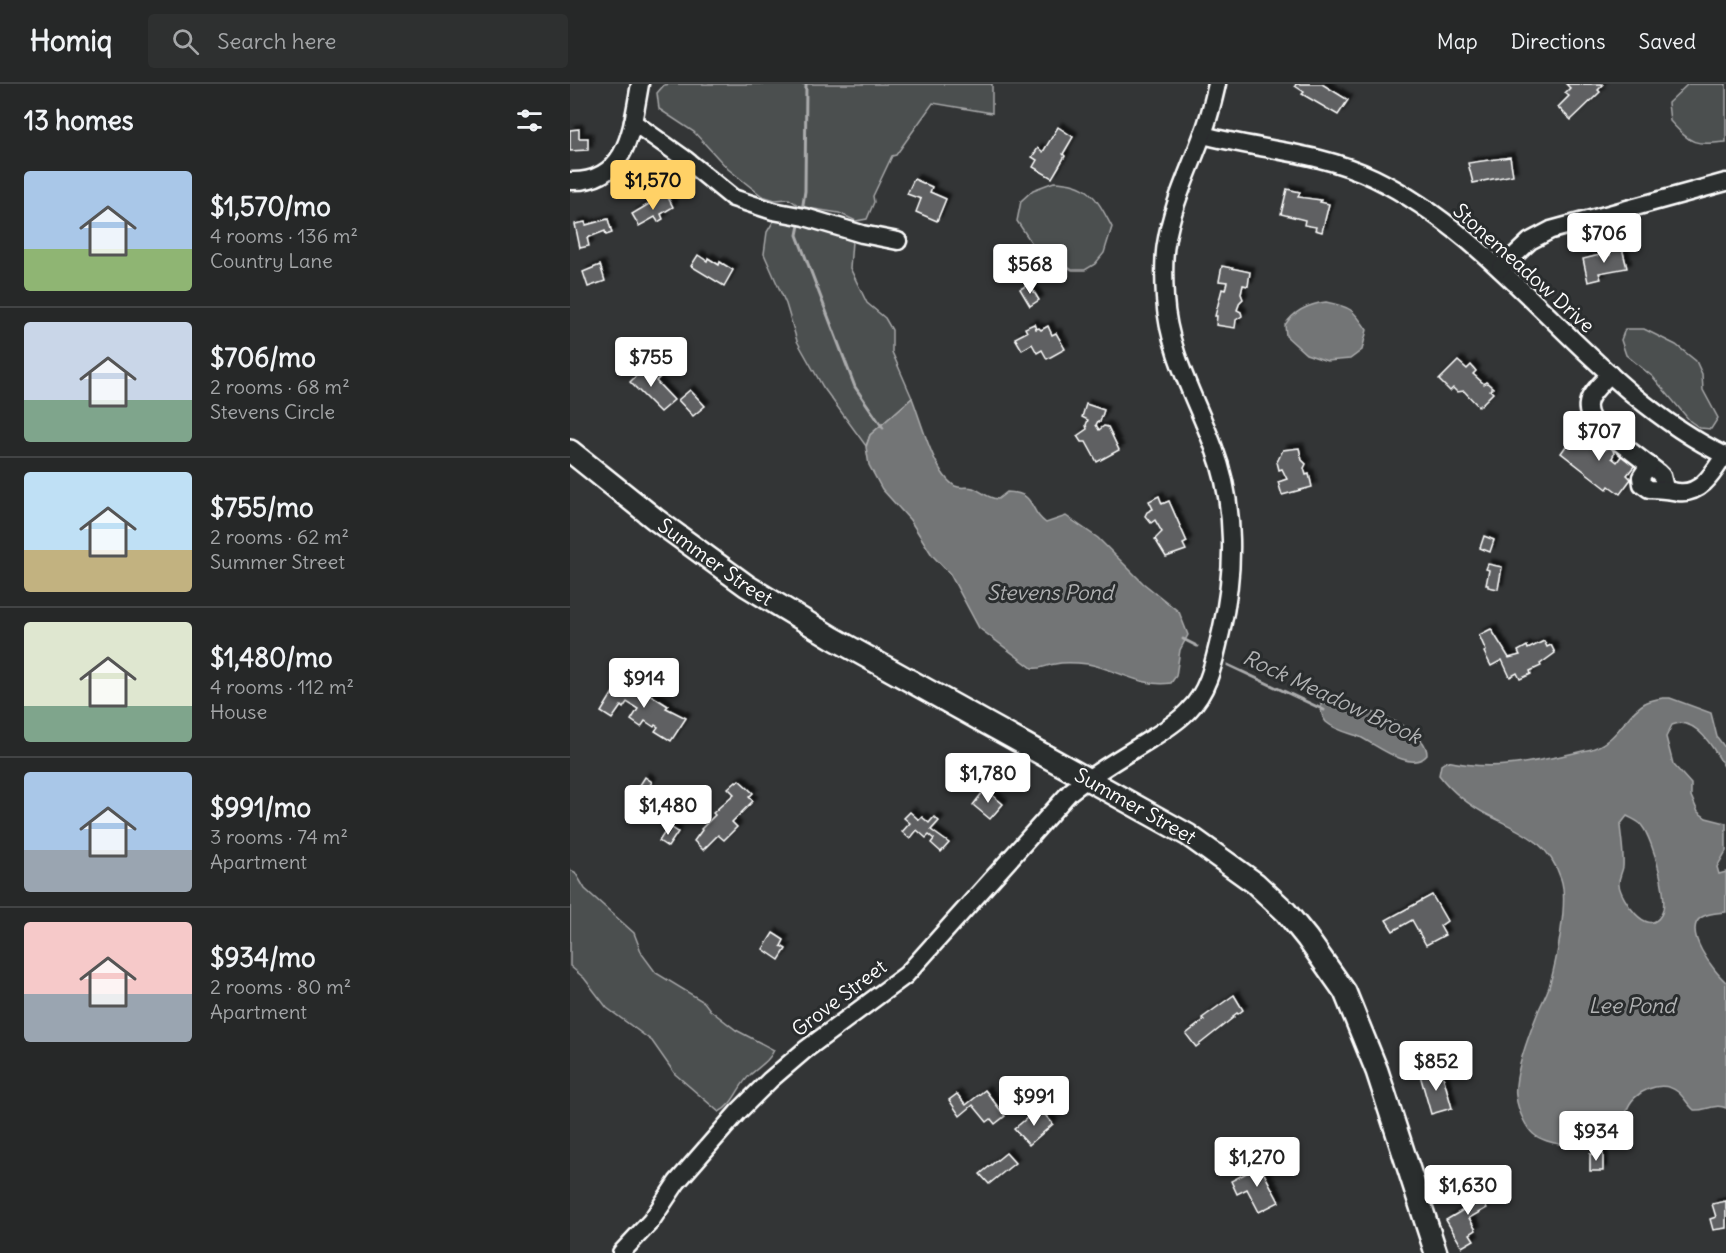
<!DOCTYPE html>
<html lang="en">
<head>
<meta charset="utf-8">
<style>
	:root { --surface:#262828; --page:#2e3030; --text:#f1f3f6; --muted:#a4a6a8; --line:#424445; --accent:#ffd166 }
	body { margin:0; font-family:Delius,sans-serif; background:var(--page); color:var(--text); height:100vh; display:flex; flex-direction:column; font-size:22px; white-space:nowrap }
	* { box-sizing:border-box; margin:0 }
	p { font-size:20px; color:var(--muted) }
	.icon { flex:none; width:33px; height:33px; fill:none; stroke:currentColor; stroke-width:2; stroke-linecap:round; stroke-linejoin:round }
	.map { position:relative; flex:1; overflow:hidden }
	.sheet { display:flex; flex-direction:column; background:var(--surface); width:570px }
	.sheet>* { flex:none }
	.price { position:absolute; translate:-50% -51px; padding:0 14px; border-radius:6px; background:#fff; color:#222; font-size:20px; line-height:39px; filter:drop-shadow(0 2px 3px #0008) }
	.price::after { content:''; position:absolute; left:50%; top:36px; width:18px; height:14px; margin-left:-9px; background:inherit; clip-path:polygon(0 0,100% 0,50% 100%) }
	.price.on { background:var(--accent); color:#111 }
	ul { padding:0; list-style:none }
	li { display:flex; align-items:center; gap:18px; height:150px; padding:0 24px }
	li+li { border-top:2px solid var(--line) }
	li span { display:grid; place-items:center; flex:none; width:168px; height:120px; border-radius:6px; color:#555 }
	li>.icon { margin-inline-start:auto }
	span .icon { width:72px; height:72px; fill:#fffc; stroke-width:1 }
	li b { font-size:26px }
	h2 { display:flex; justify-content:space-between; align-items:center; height:72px; padding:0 24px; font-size:26px }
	header { display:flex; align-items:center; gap:36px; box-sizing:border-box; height:84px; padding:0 30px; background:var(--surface); border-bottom:2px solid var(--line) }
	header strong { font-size:28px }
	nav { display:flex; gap:33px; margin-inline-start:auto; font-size:21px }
	.search { width:420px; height:54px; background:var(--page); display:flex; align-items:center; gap:15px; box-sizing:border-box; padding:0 21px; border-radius:6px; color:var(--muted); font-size:22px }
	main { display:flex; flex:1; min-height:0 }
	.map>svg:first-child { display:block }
	.green { fill:#4c4f50; stroke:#a6a7a8; stroke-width:1.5 }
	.water { fill:#737576; stroke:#abacad; stroke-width:1.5; fill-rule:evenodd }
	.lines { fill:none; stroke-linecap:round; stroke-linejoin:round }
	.stream { stroke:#abacad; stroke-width:3 }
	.building { fill:#5f6162; stroke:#fff; stroke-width:1.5; filter:url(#shadow) }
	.minor-casing { stroke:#fff; stroke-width:21 }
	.major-casing { stroke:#fff; stroke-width:26 }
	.minor { stroke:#2a2d2e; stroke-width:16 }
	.major { stroke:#2a2d2e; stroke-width:21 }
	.labels { text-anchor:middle; stroke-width:6; stroke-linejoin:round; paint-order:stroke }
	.street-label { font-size:20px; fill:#fff; stroke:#2a2d2e }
	.water-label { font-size:21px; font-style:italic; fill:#b2b3b4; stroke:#2a2d2e }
</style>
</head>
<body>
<header>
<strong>Homiq</strong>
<div class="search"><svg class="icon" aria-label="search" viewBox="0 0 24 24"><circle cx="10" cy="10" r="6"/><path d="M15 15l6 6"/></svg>Search here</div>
<nav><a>Map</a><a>Directions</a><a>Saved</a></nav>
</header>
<main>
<section class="sheet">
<h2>13 homes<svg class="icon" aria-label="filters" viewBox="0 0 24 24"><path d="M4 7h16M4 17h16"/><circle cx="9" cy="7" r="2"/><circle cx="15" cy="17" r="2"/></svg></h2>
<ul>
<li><span style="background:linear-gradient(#a9c7e8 65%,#8fb573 0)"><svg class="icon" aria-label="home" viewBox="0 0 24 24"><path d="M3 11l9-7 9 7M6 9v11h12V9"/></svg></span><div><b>$1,570/mo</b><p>4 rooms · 136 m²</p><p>Country Lane</p></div></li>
<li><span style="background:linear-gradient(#c9d6e8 65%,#7fa58c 0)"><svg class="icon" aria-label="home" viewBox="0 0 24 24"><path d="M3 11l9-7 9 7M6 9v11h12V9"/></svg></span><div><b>$706/mo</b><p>2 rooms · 68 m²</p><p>Stevens Circle</p></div></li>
<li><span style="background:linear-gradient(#bfe0f5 65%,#c2b280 0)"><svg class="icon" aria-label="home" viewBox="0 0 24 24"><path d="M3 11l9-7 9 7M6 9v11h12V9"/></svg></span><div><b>$755/mo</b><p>2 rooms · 62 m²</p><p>Summer Street</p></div></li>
<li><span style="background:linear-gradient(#dfe7d0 70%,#7fa58c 0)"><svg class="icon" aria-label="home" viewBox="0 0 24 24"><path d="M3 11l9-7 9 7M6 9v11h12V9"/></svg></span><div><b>$1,480/mo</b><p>4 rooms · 112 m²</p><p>House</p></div></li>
<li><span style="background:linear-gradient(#a9c7e8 65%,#9aa5b1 0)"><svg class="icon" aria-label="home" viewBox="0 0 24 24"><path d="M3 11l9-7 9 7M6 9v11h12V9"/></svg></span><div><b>$991/mo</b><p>3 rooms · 74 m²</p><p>Apartment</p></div></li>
<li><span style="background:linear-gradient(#f6c9c9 60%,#9aa5b1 0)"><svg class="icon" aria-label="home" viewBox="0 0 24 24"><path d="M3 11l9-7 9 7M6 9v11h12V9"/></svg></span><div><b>$934/mo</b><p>2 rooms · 80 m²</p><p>Apartment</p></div></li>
</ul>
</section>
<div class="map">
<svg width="1156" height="1169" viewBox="0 0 1156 1169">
	<defs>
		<filter id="shadow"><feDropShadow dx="4.5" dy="-4.5" stdDeviation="1.5" flood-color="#0009"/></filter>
	</defs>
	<rect width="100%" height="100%" fill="#333536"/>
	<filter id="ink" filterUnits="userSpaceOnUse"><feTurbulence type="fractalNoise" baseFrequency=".0167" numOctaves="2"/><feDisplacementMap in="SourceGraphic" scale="12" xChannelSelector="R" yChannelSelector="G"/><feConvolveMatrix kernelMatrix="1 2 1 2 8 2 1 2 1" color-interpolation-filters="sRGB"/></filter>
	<g filter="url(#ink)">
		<!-- green -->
		<g class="green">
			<path d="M 101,0 L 422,0 L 422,29 L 363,19 L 326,71 L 322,72 L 303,112 L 304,118 L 297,135 L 286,137 L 269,129 L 231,123 L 219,115 L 205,116 L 192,112 L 158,85 L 124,48 L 89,25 L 87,9 L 94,1 Z"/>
			<path d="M 1118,0 L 1156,0 L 1156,58 C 1124,61 1122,61 1100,37 L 1098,19 Z"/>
			<path d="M 484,98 C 520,99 526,113 542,143 L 534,169 L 525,180 L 515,186 L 502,186 L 463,161 L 447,137 L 451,117 L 463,106 Z"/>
			<path d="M 206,133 L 270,148 L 282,157 L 280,184 L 297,219 L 315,234 L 322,246 L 322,268 L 342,314 L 300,351 L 296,362 L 253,303 L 227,257 L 216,220 L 194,170 L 197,148 Z"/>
			<path d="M 1055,245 L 1074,245 L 1106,261 L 1126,277 L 1132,290 L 1133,306 L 1148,334 L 1141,345 L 1130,344 L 1120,337 L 1083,293 L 1056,271 L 1051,256 Z"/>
			<path d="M 0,786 L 5,788 L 15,805 L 64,849 L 72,870 L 86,889 L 134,918 L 140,926 L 166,946 L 204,966 C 199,978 188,983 180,991 C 167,1003 165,1020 149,1028 L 105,990 L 82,957 L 37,924 L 14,894 L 0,882 Z"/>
		</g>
		<!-- water -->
		<g class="water">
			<path d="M 756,218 C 781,223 783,225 797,246 L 792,266 L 780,275 L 757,277 L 736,270 L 716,252 L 715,241 C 724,227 739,220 756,218 Z"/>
			<path d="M 342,314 C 351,336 364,390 385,402 C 391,405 397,402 403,404 C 414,408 416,414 428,415 L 437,408 C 468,409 457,426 476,439 L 496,432 L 528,454 L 573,499 L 609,528 L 618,551 L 610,566 L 606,592 L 601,599 C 572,604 546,585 518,580 C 509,579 494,578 485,580 C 476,581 471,586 462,584 L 409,544 L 380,490 L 362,471 L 340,436 L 312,405 L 299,381 L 296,363 L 300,351 Z"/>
			<path d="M 758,613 C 764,614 770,617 776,619 C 796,626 858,644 857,671 C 842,690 805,660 790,653 C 779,649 765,646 756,638 C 750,631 751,624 751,616 Z"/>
			<path d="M 1093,614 L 1100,614 L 1141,629 L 1147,653 L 1156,665 L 1156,686 C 1146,668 1127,631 1102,641 L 1096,653 L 1103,680 L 1121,700 L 1121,712 L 1128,728 L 1136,734 L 1156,739 L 1156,767 L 1147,783 L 1149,790 L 1156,788 L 1156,828 C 1149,829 1139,829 1132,833 C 1111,845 1144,888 1156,898 L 1156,1024 C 1144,1019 1136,1027 1124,1026 C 1118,1021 1114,1013 1108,1008 C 1091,995 1063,1007 1057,1026 C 1054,1036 1056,1046 1049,1054 C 1029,1061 998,1064 977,1057 C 965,1053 960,1049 954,1037 C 950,1029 947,1021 946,1012 C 943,991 960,948 968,928 C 971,920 976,912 979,903 C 986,879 999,818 991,795 C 978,756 951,748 918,731 C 900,722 881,707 869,691 L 871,681 L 877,677 C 928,689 972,676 1022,665 C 1051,654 1054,631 1075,619 C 1081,616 1087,615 1093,614 ZM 1057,732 C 1062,735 1069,737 1072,742 C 1083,756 1100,816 1091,831 C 1077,855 1051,814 1049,801 C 1048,794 1052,789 1053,783 C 1054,769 1051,754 1050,741 Z"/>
		</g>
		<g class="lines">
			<!-- stream -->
			<g class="stream">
				<path d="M 232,127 L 235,107 L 236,0"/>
				<path d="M 229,141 L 227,151 L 285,303 L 313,344"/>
				<path d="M 613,555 L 627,562"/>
				<path d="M 658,581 L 754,626"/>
			</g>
		</g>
		<!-- building -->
		<g class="building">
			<path d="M 726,0 L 752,0 L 778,16 L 768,31 L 732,10 L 734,8 L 725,2 Z"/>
			<path d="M 996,0 L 1032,0 L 1033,1 L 1028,6 L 1030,8 L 1001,36 L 988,23 L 999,12 L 995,9 L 1000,4 Z"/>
			<path d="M 488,43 L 503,53 L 493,70 L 495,72 L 482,94 L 463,83 L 467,76 L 462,73 L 468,64 L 473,68 Z"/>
			<path d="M 9,45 L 9,54 L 18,54 L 18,66 L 0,67 L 0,46 Z"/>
			<path d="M 940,73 L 943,91 L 903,99 L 898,79 Z"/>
			<path d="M 344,95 L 362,103 L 360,108 L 376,115 L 367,137 L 346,128 L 351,115 L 337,110 Z"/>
			<path d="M 717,105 L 730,108 L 728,113 L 751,116 L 750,118 L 759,120 L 752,148 L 745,146 L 746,143 L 734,141 L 735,136 L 711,130 Z"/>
			<path d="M 96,110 L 103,123 L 91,130 L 93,135 L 88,138 L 85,133 L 69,142 L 62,130 Z"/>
			<path d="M 38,135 L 42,149 L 36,151 L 35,147 L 17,154 L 19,162 L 10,164 L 5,140 L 15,138 L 16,141 Z"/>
			<path d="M 1052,164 L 1057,184 L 1029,189 L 1031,195 L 1018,198 L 1013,175 L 1034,170 L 1034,172 L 1040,171 L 1039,168 Z"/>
			<path d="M 128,171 L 137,177 L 138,174 L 149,181 L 150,178 L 163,186 L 154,202 L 121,182 Z"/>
			<path d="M 30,181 L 35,197 L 18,203 L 13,188 Z"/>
			<path d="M 652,182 L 680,188 L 678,202 L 673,201 L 671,210 L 673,215 L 670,218 L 667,226 L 671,228 L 672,232 L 666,236 L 665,244 L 646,241 L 647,232 L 645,232 L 652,205 L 655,206 L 657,198 L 649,197 Z"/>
			<path d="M 459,200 L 469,216 L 460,222 L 450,205 Z"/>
			<path d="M 464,240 L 466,245 L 469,244 L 471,246 L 478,242 L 482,251 L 486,249 L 495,265 L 477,275 L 472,266 L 467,269 L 462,260 L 452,266 L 445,254 L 457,248 L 455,244 Z"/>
			<path d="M 888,277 L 897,285 L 901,281 L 906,287 L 903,290 L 914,300 L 916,298 L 923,304 L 920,306 L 923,309 L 909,323 L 894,307 L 887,308 L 883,304 L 880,307 L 869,296 Z"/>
			<path d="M 72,280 L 79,288 L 84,284 L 91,292 L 86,297 L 104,316 L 90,328 L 60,298 L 68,290 L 65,286 Z"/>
			<path d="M 120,306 L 135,322 L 123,332 L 108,316 Z"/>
			<path d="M 516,320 L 534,326 L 530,338 L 528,337 L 526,341 L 529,346 L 534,342 L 538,343 L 549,366 L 527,378 L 516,358 L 511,358 L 507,352 L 517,345 L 516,341 L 518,336 L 512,333 Z"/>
			<path d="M 1006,348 L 1017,356 L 1022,351 L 1028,354 L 1026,360 L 1034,366 L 1039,363 L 1043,366 L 1044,370 L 1042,374 L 1047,378 L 1052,371 L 1065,381 L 1057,391 L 1061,395 L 1050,410 L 1039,402 L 1037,405 L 991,369 Z"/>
			<path d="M 729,364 L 732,376 L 736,380 L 734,384 L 736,391 L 739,390 L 742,403 L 712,411 L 708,398 L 717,395 L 712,385 L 709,386 L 707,378 L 713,366 Z"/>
			<path d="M 589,412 L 592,420 L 599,417 L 617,458 L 613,460 L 616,466 L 596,473 L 585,455 L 592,448 L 585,436 L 581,439 L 575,432 L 577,428 L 583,425 L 579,417 Z"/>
			<path d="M 914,452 L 924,456 L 920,468 L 910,464 Z"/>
			<path d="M 918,480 L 932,483 L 928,505 L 918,503 L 918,501 L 916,501 L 919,486 L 916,485 Z"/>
			<path d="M 921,545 L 939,574 L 950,571 L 948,567 L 957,562 L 958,565 L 974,557 L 977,563 L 981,561 L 985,569 L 970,580 L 971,582 L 960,587 L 961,590 L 950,595 L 947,589 L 940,593 L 932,576 L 921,582 L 914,568 L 916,567 L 909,551 Z"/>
			<path d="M 53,592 L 67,601 L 66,604 L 69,606 L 70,604 L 98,622 L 96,624 L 116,634 L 101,657 L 85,647 L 88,643 L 85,641 L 84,643 L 75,637 L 71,643 L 61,636 L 68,625 L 57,618 L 53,624 L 51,622 L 42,635 L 31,628 Z"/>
			<path d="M 75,693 L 82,698 L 75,709 L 68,704 Z"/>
			<path d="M 169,696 L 183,709 L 179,713 L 183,717 L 162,738 L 167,743 L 154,756 L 148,751 L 133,766 L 124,757 L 132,746 L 131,745 L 145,731 L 143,729 L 164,710 L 158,704 L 166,697 L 167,698 Z"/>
			<path d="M 415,705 L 433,720 L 420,735 L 403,721 Z"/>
			<path d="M 340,728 L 349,736 L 352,733 L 359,739 L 364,733 L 369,737 L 361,746 L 379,759 L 371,768 L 361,759 L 364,755 L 359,751 L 356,754 L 347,746 L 340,755 L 332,748 L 340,739 L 334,734 Z"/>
			<path d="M 99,742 L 108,748 L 98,763 L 89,757 Z"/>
			<path d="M 862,811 L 877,837 L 870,842 L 875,851 L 856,861 L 842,836 L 823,847 L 816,836 Z"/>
			<path d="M 203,849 L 214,856 L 211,862 L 216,865 L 209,876 L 193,865 Z"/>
			<path d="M 664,911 L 673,926 L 668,930 L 667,929 L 663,932 L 664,933 L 626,963 L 616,950 L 634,936 L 632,934 Z"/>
			<path d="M 871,985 L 882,1024 L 861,1030 L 850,991 Z"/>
			<path d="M 415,1006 L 435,1032 L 425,1040 L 421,1035 L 417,1038 L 403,1021 L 390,1032 L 379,1016 L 387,1010 L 396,1021 Z"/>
			<path d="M 469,1024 L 483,1040 L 459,1061 L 444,1045 Z"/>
			<path d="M 436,1069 L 445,1079 L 419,1100 L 410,1090 Z"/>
			<rect x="1020" y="1070" width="13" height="17"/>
			<path d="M 690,1082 L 709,1118 L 689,1128 L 677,1105 L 667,1110 L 661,1097 Z"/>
			<path d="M 905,1102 L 910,1110 L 918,1106 L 921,1113 L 913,1117 L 917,1124 L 899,1134 L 906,1146 L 900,1150 L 904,1156 L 892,1163 L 876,1136 L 902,1121 L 895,1108 Z"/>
			<path d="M 1156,1117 L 1156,1144 L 1143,1146 L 1140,1135 L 1146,1133 L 1142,1120 Z"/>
		</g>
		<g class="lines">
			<!-- minor casing -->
			<g class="minor-casing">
				<g id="minor">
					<path d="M 63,38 L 115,75 L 163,114 L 203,127 L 235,133 L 292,150 L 328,157"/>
					<path d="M 633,51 C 690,66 750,68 804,94 C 941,161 1019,306 1156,372"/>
					<path d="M 0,97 C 58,99 62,44 70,0"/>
					<path d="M 930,185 L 960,157 L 981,146 L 1156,98"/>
					<path d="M 1040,290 C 1026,306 1008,317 1024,339 L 1088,388 L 1092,392 L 1095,404"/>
					<path d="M 1079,381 L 1071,393 L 1072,400 L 1079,405 C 1090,405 1097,406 1108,408 C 1131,411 1143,389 1154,372"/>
					<path d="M 51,1169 L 81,1137 L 107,1098 L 168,1028 L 200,996 L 235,966 L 336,891 L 500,708 C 524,689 552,673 579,656 C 593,647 608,638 619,626 C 640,605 644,576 651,548 C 665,488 666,422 644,364 C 626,315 598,268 595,214 C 594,196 593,177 596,160 C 602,121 619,88 632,52 C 639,36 643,17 647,0"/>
				</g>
			</g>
			<!-- major casing -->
			<g class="major-casing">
				<g id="major">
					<path id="s1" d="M 0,367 L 85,435 L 177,502 L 263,554 L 618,751 L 685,799 L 716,828 L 737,854 L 775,908 L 807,987 L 866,1169"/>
				</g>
			</g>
			<!-- minor -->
			<use href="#minor" class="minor"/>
			<!-- major -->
			<use href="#major" class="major"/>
		</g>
	</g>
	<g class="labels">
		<!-- street labels -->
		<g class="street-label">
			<text transform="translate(954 184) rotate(42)" y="7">Stonemeadow Drive</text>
			<text dy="7" stroke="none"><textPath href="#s1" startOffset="183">Summer Street</textPath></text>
			<text dy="7" stroke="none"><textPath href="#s1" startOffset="669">Summer Street</textPath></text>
			<text transform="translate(269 914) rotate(-37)" y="7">Grove Street</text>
		</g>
		<!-- water labels -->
		<g class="water-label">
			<text x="480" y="516">Stevens Pond</text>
			<text transform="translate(762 613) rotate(25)" y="7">Rock Meadow Brook</text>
			<text x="1062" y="929">Lee Pond</text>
		</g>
	</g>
</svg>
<b class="price on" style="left:83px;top:127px">$1,570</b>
<b class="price" style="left:1034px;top:180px">$706</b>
<b class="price" style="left:460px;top:211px">$568</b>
<b class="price" style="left:81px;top:304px">$755</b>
<b class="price" style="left:1029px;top:378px">$707</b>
<b class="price" style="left:74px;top:625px">$914</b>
<b class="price" style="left:418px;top:720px">$1,780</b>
<b class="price" style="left:98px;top:752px">$1,480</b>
<b class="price" style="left:866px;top:1008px">$852</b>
<b class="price" style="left:464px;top:1043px">$991</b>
<b class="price" style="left:1026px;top:1078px">$934</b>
<b class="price" style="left:687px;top:1104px">$1,270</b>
<b class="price" style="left:898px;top:1132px">$1,630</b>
</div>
</main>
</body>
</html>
